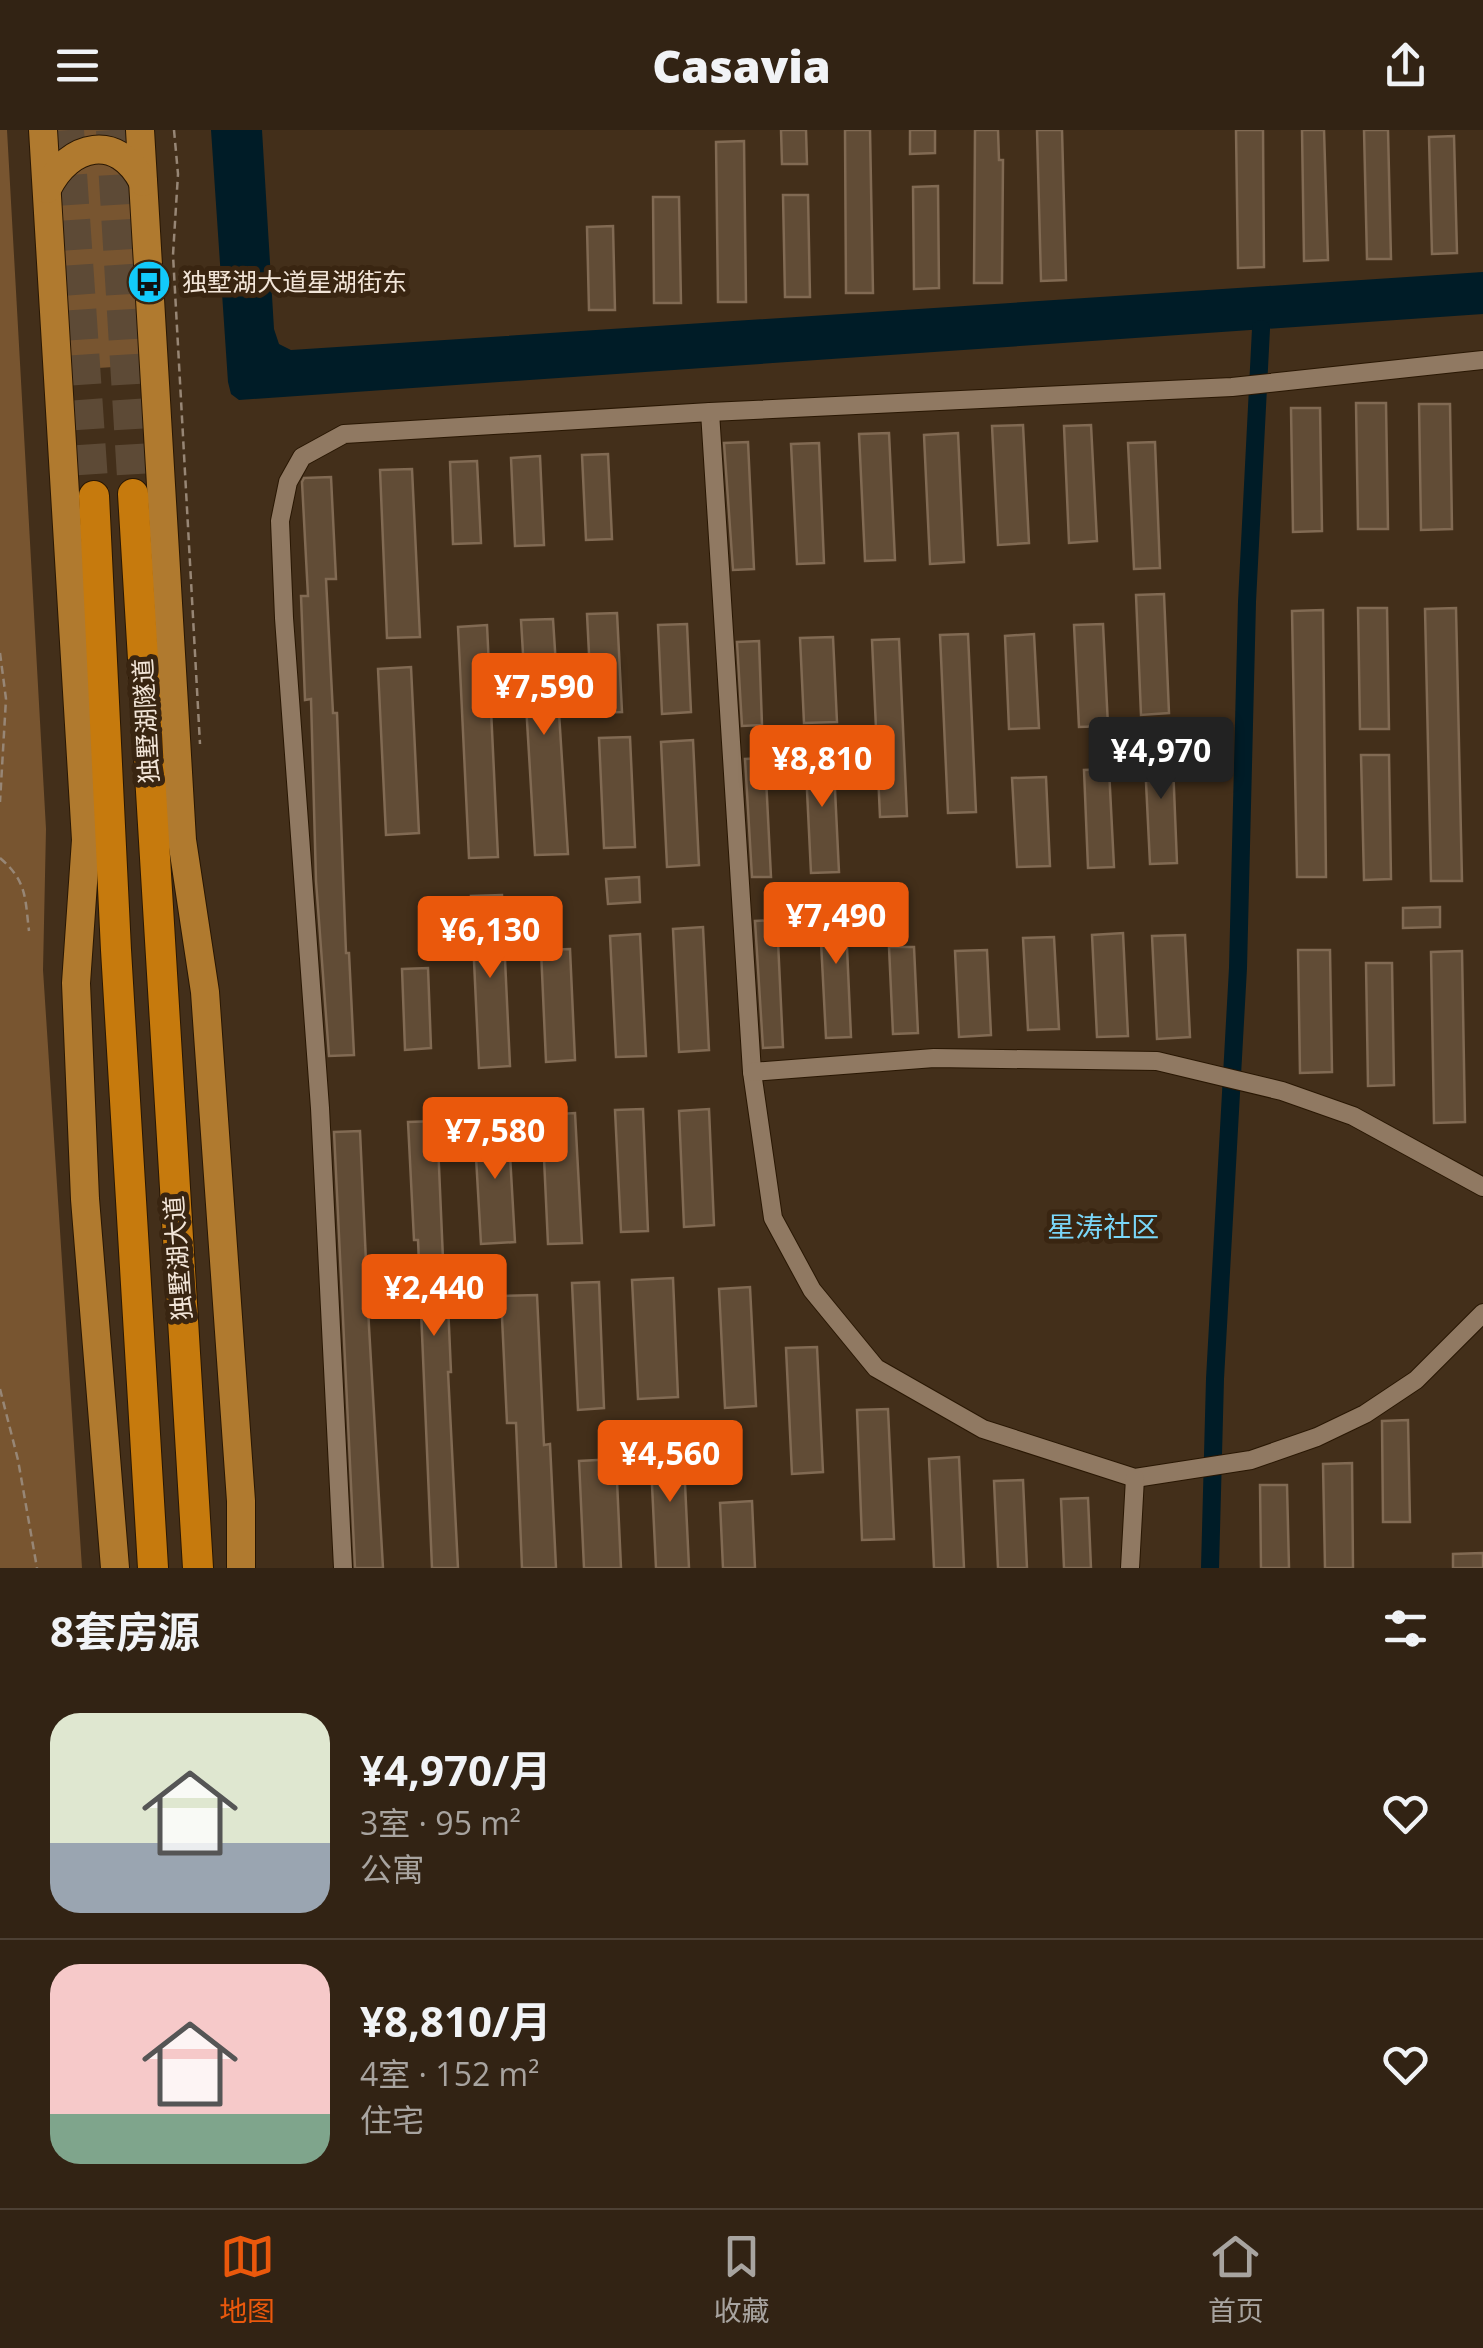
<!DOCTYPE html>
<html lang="zh">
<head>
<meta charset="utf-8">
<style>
	:root { --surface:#322314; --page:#3a2b1d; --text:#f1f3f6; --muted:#a8a4a0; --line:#4d4034; --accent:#ea580c }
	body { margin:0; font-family:"Open Sans","Noto Sans SC",sans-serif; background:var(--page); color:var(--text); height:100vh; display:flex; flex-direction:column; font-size:38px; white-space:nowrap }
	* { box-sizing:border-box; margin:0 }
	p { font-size:32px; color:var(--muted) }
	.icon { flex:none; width:55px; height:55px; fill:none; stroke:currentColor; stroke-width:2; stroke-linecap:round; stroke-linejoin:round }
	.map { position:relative; height:1438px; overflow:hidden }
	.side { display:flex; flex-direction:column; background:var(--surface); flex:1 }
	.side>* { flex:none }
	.price { position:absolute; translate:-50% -85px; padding:0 22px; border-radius:10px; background:var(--accent); color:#fff; font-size:32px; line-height:65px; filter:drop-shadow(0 2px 5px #0008) }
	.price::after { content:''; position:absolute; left:50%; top:60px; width:30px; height:22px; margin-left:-15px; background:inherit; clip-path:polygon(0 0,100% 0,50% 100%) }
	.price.current { background:#222; color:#fff }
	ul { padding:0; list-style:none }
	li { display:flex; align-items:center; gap:30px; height:250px; padding:0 50px }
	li+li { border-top:2px solid var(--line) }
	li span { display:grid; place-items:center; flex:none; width:280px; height:200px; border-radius:30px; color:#555 }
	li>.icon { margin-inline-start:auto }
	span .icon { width:120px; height:120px; fill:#fffc; stroke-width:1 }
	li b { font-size:42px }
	h2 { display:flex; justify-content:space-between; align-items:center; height:120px; padding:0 50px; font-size:42px }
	header { display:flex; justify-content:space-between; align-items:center; height:130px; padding:0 50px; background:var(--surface); font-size:45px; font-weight:800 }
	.tabs { display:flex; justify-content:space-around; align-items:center; height:140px; border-top:2px solid var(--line); background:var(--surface); font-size:28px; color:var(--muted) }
	.tabs a { display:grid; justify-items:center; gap:5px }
	.tabs .current { color:var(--accent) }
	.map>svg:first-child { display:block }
	.green { fill:#785530 }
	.water { fill:#001c27 }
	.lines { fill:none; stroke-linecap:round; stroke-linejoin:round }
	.canal { stroke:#001c27; stroke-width:18 }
	.building { fill:#614c36; stroke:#816a53; stroke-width:2.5 }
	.highway-tunnel { stroke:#5d4a36; stroke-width:30; stroke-dasharray:30 15; stroke-linecap:butt }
	.street-casing { stroke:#291703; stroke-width:20 }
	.primary-casing { stroke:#291703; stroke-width:30 }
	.highway-casing { stroke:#291703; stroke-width:32 }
	.path { stroke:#978675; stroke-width:2.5; stroke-dasharray:8 5; stroke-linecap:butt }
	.street { stroke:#907962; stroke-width:18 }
	.primary { stroke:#b07a2f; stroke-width:28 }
	.highway { stroke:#c67a0d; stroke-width:30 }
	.labels { text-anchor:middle; stroke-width:10; stroke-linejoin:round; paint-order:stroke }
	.poi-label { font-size:25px; fill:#f2e5d8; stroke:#392511; text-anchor:start }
	.street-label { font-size:25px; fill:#f2e5d8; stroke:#392511 }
	.neighbourhood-label { font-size:28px; fill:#7ad7f9; stroke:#392511 }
</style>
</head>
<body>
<header><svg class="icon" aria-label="menu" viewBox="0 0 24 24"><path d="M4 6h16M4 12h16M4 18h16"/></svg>Casavia<svg class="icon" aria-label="share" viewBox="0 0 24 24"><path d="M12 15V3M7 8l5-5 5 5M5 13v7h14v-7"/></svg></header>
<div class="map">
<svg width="1483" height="1438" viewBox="0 0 1483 1438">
	<rect width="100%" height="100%" fill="#432f1a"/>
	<!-- green -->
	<g class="green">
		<path d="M 0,0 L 7,0 L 46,699 L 43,840 L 82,1438 L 0,1438 Z"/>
		<path d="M 48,0 L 131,0 L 132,20 L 59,25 Z"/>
		<path d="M 86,31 L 113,34 L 133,54 L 147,235 L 65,240 L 55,61 Z"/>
	</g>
	<!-- water -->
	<path class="water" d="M 211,0 L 262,0 L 274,199 L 279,214 L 291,220 L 1483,142 L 1483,184 L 239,270 L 231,264 L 228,252 Z"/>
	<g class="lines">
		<!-- canal -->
		<path class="canal" d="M 1210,1438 L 1215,1249 L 1238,838 L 1247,472 L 1261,199"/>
	</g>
	<!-- building -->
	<g class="building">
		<path d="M 781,0 L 806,0 L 807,34 L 782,34 Z"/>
		<path d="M 845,0 L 870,0 L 873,163 L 846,163 Z"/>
		<path d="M 910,0 L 935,0 L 935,23 L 910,24 Z"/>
		<path d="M 975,0 L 998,0 L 999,30 L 1003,30 L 1002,153 L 974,153 Z"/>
		<path d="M 1037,0 L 1062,0 L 1066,150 L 1041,151 Z"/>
		<path d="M 1236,0 L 1263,0 L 1264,137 L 1238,138 Z"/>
		<path d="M 1302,0 L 1324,0 L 1328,130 L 1304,131 Z"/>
		<path d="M 1364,0 L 1388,0 L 1391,129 L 1367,129 Z"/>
		<path d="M 1454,6 L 1457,123 L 1432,124 L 1429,7 Z"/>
		<path d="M 744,11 L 746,172 L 718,172 L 716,12 Z"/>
		<path d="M 938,56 L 939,158 L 914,159 L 913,57 Z"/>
		<path d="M 783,65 L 808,65 L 810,167 L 785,167 Z"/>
		<path d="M 653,67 L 679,67 L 681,173 L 654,173 Z"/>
		<path d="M 613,96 L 615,180 L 589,180 L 587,97 Z"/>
		<path d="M 1356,273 L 1386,273 L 1388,399 L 1358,399 Z"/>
		<path d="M 1419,274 L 1450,274 L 1452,399 L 1421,400 Z"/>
		<path d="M 1291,278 L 1320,278 L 1322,401 L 1293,402 Z"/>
		<path d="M 1023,295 L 1029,413 L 998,415 L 992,296 Z"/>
		<path d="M 1091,295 L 1097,411 L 1069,413 L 1064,296 Z"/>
		<path d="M 889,303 L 895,430 L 865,431 L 859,304 Z"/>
		<path d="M 958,303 L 964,432 L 930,434 L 924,305 Z"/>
		<path d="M 748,312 L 754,439 L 733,440 L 724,313 Z"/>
		<path d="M 1155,312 L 1160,438 L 1134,439 L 1128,313 Z"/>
		<path d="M 819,313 L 824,433 L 797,434 L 791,314 Z"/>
		<path d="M 608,324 L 612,409 L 586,410 L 582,325 Z"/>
		<path d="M 540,326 L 544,415 L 515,416 L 511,328 Z"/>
		<path d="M 477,331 L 481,413 L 453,414 L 450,332 Z"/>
		<path d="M 412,339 L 420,507 L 387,508 L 380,340 Z"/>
		<path d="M 331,347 L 336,449 L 326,449 L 333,583 L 337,583 L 346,823 L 349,823 L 354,925 L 329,926 L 316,751 L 311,569 L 305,570 L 301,466 L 308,466 L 302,352 L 304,348 Z"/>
		<path d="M 1164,464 L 1169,583 L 1141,585 L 1136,465 Z"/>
		<path d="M 1358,478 L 1387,478 L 1389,599 L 1360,599 Z"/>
		<path d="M 1456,478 L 1462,751 L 1431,751 L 1425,479 Z"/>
		<path d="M 1323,480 L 1326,747 L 1297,747 L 1292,481 Z"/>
		<path d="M 617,483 L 622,582 L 592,583 L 587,484 Z"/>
		<path d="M 553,489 L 568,724 L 535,725 L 521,490 Z"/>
		<path d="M 687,494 L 691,582 L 662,584 L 658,495 Z"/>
		<path d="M 1103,494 L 1108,596 L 1079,597 L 1074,495 Z"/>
		<path d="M 487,495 L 498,727 L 469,728 L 458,497 Z"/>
		<path d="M 968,504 L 976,682 L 948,683 L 940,505 Z"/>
		<path d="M 1034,504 L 1039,598 L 1009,599 L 1005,506 Z"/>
		<path d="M 833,507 L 837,592 L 804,593 L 800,508 Z"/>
		<path d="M 899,509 L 907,686 L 880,687 L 872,510 Z"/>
		<path d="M 759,511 L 762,595 L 742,596 L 737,512 Z"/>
		<path d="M 411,537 L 419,703 L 386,705 L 378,539 Z"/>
		<path d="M 630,607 L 635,717 L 604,718 L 599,608 Z"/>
		<path d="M 693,610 L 699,735 L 667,737 L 661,612 Z"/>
		<path d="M 1172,610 L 1177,733 L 1150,734 L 1144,611 Z"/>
		<path d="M 833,618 L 839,742 L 811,743 L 805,619 Z"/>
		<path d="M 1361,625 L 1389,625 L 1391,749 L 1364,750 Z"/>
		<path d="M 765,628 L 771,747 L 752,747 L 745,629 Z"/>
		<path d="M 1109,639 L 1114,737 L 1088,738 L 1084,640 Z"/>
		<path d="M 1046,647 L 1050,736 L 1017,737 L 1012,648 Z"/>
		<path d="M 639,747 L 640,772 L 608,774 L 606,749 Z"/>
		<path d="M 502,765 L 510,936 L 479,938 L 471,766 Z"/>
		<path d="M 851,771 L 852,795 L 846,795 L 851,907 L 826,908 L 819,773 Z"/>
		<path d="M 1440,777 L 1440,797 L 1403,798 L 1403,778 Z"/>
		<path d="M 777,790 L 783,917 L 763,918 L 755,791 Z"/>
		<path d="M 703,797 L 709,920 L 679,922 L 673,799 Z"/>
		<path d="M 1123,803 L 1128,906 L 1097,907 L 1092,805 Z"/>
		<path d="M 640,804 L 646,926 L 616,927 L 610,806 Z"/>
		<path d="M 1185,805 L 1190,907 L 1157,909 L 1152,806 Z"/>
		<path d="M 1054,807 L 1059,899 L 1028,900 L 1023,808 Z"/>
		<path d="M 889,817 L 914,817 L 918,903 L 893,904 Z"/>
		<path d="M 570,819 L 575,930 L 546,932 L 541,820 Z"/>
		<path d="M 987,820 L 991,905 L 959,907 L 955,821 Z"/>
		<path d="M 1298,820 L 1330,820 L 1332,942 L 1300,943 Z"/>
		<path d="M 1462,821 L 1465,992 L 1434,993 L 1431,822 Z"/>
		<path d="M 1366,833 L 1392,833 L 1394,955 L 1368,956 Z"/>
		<path d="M 428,838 L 431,918 L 405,920 L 402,839 Z"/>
		<path d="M 643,979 L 648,1101 L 621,1102 L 615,980 Z"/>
		<path d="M 709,979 L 714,1095 L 684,1097 L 679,981 Z"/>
		<path d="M 575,983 L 582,1113 L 548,1114 L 542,985 Z"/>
		<path d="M 508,990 L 515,1112 L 481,1114 L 474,992 Z"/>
		<path d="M 437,991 L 443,1129 L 446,1129 L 451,1242 L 448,1242 L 458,1438 L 432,1438 L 418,1110 L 414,1110 L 408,992 Z"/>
		<path d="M 360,1001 L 369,1197 L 383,1438 L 355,1438 L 334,1002 Z"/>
		<path d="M 673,1148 L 678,1267 L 638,1269 L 632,1150 Z"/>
		<path d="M 599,1152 L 604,1278 L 578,1280 L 572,1153 Z"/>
		<path d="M 750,1157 L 756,1276 L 725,1278 L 719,1159 Z"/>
		<path d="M 537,1165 L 544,1315 L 550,1314 L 556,1438 L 522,1438 L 516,1293 L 507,1293 L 501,1166 Z"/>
		<path d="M 817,1217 L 823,1342 L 792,1344 L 786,1218 Z"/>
		<path d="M 888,1279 L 894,1409 L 862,1410 L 857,1280 Z"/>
		<path d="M 1408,1290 L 1410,1392 L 1383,1392 L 1382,1291 Z"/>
		<path d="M 683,1311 L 689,1438 L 656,1438 L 650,1313 Z"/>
		<path d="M 959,1327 L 964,1438 L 934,1438 L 929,1329 Z"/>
		<path d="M 616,1329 L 621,1438 L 584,1438 L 579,1331 Z"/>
		<path d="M 1352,1333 L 1353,1438 L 1325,1438 L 1323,1334 Z"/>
		<path d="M 1023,1350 L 1027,1438 L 998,1438 L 994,1351 Z"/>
		<path d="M 1260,1355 L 1287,1355 L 1289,1438 L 1261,1438 Z"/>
		<path d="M 1088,1368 L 1091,1438 L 1064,1438 L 1061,1369 Z"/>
		<path d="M 752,1371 L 755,1438 L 723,1438 L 720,1373 Z"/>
		<path d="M 1483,1423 L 1483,1438 L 1453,1438 L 1453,1424 Z"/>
	</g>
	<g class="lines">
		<!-- highway-tunnel -->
		<g class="highway-tunnel">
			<path d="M 69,0 L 94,366"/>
			<path d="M 111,0 L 133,364"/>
		</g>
		<!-- street casing -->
		<g class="street-casing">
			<g id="street">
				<path d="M 710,282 L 752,942 L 773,1088 L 812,1160 L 876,1238 L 983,1299 L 1135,1348 L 1251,1330 L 1317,1307 L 1365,1284 L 1416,1250 L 1483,1183"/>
				<path d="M 752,942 L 934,928 L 1157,931 L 1282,961 L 1353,986 L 1483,1057"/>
				<path d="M 343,1438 L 320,978 L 284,488 L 280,391 L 288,352 L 302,327 L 344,304 L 710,282 L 1232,257 L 1483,230"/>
				<path d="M 1130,1438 L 1135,1348"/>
			</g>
		</g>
		<!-- primary casing -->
		<g class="primary-casing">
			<g id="primary">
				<path d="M 43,0 L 86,710 L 76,853 L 85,1069 L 115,1438"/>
				<path d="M 140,0 L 182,710 L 205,862 L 241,1371 L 241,1438"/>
				<path d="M 47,59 C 69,13 118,3 143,52"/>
			</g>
		</g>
		<!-- highway casing -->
		<g class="highway-casing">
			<g id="highway">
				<path d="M 133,364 L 198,1438"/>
				<path d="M 94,366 L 116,820 L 153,1438"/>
			</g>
		</g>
		<!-- path -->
		<g class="path">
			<path d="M 174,0 L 178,44 L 173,125 L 200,614"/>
			<path d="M 0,523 L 6,569 L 0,672"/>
			<path d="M 0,728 C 27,751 25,768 29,801"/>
			<path d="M 0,1259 L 18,1330 L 37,1438"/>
		</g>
		<!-- street -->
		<use href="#street" class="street"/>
		<!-- primary -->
		<use href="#primary" class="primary"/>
		<!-- highway -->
		<use href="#highway" class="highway"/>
	</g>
	<!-- icons -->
	<defs>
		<g id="bus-disc" transform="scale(2.25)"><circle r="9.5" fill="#12cafb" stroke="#392511"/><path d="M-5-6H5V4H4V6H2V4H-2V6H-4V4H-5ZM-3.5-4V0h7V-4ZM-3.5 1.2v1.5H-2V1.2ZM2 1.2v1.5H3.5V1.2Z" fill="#111"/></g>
	</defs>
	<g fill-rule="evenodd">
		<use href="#bus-disc" x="149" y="152"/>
	</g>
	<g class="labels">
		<!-- poi labels -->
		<g class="poi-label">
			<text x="182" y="161">独墅湖大道星湖街东</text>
		</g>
		<!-- street labels -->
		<g class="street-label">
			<text transform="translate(146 591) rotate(-93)" y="9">独墅湖隧道</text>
			<text transform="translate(178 1128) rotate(-94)" y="9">独墅湖大道</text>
		</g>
		<!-- neighbourhood labels -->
		<g class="neighbourhood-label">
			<text x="1103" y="1107">星涛社区</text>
		</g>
	</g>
</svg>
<b class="price" style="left:544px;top:608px">¥7,590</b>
<b class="price current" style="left:1161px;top:672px">¥4,970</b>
<b class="price" style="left:822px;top:680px">¥8,810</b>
<b class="price" style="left:836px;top:837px">¥7,490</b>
<b class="price" style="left:490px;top:851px">¥6,130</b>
<b class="price" style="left:495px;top:1052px">¥7,580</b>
<b class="price" style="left:434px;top:1209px">¥2,440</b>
<b class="price" style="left:670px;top:1375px">¥4,560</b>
</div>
<section class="side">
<h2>8套房源<svg class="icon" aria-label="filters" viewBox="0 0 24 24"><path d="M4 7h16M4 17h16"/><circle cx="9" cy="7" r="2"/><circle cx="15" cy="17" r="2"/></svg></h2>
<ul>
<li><span style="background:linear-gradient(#dfe7d0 65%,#9aa5b1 0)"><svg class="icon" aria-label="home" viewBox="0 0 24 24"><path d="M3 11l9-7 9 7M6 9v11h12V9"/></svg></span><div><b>¥4,970/月</b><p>3室 · 95 m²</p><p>公寓</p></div><svg class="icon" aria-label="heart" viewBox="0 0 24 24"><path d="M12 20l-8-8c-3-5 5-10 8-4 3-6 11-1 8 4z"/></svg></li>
<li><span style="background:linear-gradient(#f6c9c9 75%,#7fa58c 0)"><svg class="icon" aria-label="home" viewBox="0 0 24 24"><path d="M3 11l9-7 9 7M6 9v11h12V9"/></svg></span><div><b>¥8,810/月</b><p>4室 · 152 m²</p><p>住宅</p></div><svg class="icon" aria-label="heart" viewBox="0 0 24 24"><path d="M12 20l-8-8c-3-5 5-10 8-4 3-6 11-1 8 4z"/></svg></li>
</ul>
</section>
<nav class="tabs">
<a class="current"><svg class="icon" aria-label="map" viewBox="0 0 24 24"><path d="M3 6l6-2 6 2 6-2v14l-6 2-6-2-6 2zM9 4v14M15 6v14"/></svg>地图</a>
<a><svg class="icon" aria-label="saved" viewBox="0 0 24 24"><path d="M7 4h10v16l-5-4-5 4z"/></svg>收藏</a>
<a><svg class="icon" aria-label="home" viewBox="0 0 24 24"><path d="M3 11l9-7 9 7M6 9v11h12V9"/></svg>首页</a>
</nav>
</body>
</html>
